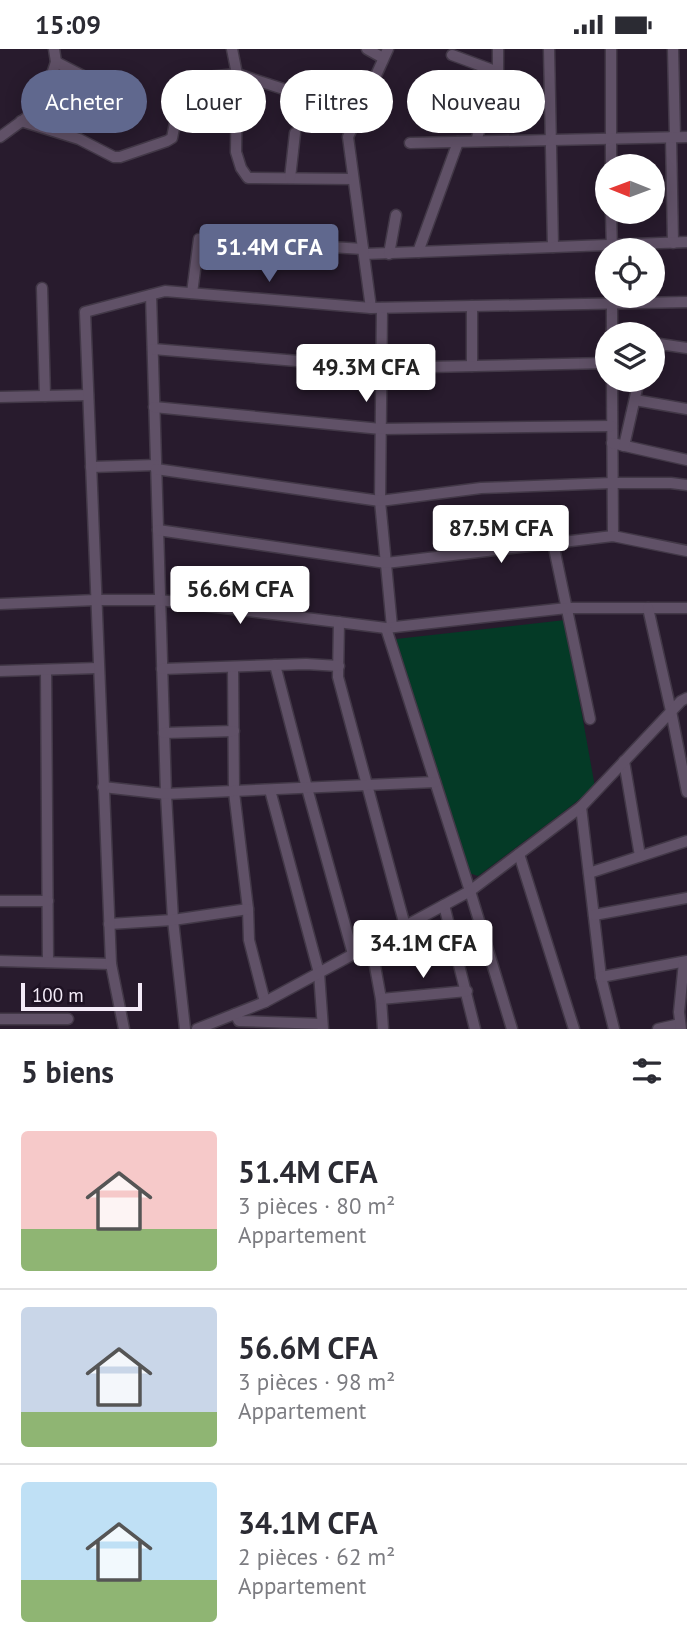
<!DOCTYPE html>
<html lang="fr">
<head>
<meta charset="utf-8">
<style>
	:root { --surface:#fff; --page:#f2f2f3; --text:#2b2b33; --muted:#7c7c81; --line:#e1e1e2; --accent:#60688e }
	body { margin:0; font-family:"PT Sans",sans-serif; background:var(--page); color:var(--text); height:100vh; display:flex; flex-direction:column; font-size:26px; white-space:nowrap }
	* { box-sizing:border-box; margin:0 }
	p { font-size:23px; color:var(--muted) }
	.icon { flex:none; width:38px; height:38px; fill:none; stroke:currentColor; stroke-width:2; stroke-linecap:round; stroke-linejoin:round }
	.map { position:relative; height:980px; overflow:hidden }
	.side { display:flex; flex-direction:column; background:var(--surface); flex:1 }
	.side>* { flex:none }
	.banner { position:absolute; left:21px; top:21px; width:646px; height:63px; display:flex; gap:14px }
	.needle { width:46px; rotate:271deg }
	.fabs { position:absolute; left:595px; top:105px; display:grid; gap:14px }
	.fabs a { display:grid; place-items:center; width:70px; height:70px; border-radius:50%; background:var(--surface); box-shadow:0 4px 18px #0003; font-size:35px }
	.scale { position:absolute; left:21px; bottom:18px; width:121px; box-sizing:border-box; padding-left:7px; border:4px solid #f4ebf8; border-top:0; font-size:19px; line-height:24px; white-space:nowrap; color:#f4ebf8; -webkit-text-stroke:5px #1e1223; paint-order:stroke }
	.price { position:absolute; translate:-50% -60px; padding:0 16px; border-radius:7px; background:#fff; color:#222; font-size:23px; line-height:46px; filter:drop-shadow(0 2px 4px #0008) }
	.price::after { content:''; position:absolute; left:50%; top:42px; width:21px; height:16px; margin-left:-10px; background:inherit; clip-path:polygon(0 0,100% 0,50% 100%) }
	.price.selected { background:var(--accent); color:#fff }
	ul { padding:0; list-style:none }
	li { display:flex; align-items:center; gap:21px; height:175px; padding:0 21px }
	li+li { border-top:2px solid var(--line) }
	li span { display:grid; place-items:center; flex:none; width:196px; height:140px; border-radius:7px; color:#555 }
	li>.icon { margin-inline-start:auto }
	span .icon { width:84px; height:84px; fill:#fffc; stroke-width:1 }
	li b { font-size:30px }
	h2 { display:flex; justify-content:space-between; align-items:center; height:84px; padding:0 21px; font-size:30px }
	.pill { padding:0 24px; border-radius:32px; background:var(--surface); box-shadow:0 4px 18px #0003; font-size:24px; line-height:63px }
	.pill.selected { background:var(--accent); color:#fff }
	.status { display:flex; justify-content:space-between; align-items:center; height:49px; padding:0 35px; background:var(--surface); direction:ltr }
	.status svg { height:19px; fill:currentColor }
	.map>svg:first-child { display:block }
	.green { fill:#043a26 }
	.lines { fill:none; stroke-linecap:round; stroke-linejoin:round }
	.minor-casing { stroke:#423847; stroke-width:13 }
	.minor { stroke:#605167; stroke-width:10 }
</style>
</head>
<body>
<div class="status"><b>15:09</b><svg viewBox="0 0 49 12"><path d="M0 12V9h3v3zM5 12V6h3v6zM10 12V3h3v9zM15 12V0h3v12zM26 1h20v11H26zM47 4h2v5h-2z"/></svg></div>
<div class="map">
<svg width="687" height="980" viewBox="0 0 687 980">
	<rect width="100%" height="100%" fill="#281b2d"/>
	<!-- green -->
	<path class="green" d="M 565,571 L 595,738 L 562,764 L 478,827 L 469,824 L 396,590 Z"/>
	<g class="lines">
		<!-- minor casing -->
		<g class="minor-casing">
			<g id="minor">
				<path d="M 232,0 L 237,25 L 358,64"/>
				<path d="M 367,0 L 383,9"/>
				<path d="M 549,0 L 553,198"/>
				<path d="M 611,0 L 611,117"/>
				<path d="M 673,0 L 675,88"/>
				<path d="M 452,6 L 498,23"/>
				<path d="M 56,13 L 122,47"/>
				<path d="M 21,72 L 79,90 L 114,108 L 120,108 L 167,92 L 172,89 L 182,38 L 187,30 L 237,25 L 236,103 L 241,119 L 248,129 L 353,130"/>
				<path d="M 0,88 L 41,58 L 56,13 L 54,0"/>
				<path d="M 671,88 L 673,194"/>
				<path d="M 476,92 L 498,23 L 498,0"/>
				<path d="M 410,94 L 687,88"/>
				<path d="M 290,129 L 295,84"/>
				<path d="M 611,163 L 612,201"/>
				<path d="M 418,203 L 458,93"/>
				<path d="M 364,205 L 687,193"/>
				<path d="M 389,205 L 396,166"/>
				<path d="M 42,239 L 45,347"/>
				<path d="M 192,244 L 199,190 L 363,200"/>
				<path d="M 151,246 L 166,745 L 173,871 L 185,980"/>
				<path d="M 612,247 L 612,285"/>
				<path d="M 472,257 L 472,317"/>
				<path d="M 371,259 L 348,88 L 388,0"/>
				<path d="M 382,259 L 380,452 L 392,578"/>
				<path d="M 612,280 L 627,285"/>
				<path d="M 653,294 L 687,299"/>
				<path d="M 153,300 L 382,319 L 607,314"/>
				<path d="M 612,331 L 613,487"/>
				<path d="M 0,348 L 88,346"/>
				<path d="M 635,351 L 687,360"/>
				<path d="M 154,358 L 381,380 L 612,377"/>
				<path d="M 612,394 L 687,411"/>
				<path d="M 624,397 L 639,331"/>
				<path d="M 91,418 L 156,416"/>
				<path d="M 156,420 L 380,452 L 481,439 L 612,434 L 671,434 L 687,436"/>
				<path d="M 158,481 L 386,514 L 613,487 L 687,502"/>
				<path d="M 553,494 L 590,670"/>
				<path d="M 0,555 L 96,551 L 160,551 L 386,579 L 567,559 L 687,559"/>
				<path d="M 648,559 L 671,662 L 687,743"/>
				<path d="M 339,573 L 338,628 L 405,877"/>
				<path d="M 386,579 L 470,842 L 512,980"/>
				<path d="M 275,616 L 307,739 L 353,905"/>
				<path d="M 233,618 L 234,743 L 248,860 L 249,891 L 265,953"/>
				<path d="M 162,620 L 306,615 L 339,617"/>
				<path d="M 46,621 L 48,913"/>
				<path d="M 0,622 L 98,619"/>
				<path d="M 164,684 L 234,682"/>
				<path d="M 624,712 L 640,807"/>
				<path d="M 103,738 L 166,745 L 435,733"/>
				<path d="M 270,741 L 319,924 L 323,980"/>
				<path d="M 581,758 L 601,928 L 614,980"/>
				<path d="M 519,805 L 574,980"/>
				<path d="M 589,824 L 687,792"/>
				<path d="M 0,852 L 48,852"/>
				<path d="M 444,856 L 475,980"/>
				<path d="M 594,866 L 687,849"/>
				<path d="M 109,875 L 173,871 L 248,860"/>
				<path d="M 371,895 L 381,950 L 383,980"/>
				<path d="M 0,912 L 111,915"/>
				<path d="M 601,928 L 687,912"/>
				<path d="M 381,950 L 467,942"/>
				<path d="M 235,965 L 239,972 L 322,975"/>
				<path d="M 0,970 L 68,970"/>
				<path d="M 124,980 L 111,915 L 85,263 L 165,242 L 371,259 L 687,253"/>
				<path d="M 197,980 L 265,953 L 470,842 L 581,758 L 681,652 L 687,649"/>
				<path d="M 658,980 L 680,975"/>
				<path d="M 681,980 L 679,963 L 684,913"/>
			</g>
		</g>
		<!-- minor -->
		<use href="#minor" class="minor"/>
	</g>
</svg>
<div class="fabs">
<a><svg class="needle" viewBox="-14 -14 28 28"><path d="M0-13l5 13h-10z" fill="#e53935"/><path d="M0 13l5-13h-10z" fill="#7c7c81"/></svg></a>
<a><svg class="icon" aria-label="locate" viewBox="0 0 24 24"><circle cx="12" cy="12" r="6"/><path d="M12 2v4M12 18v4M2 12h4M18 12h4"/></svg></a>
<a><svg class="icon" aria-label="layers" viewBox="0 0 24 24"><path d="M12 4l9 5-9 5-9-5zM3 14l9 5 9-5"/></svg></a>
</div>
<div class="scale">100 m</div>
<b class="price selected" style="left:269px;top:235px">51.4M CFA</b>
<b class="price" style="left:366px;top:355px">49.3M CFA</b>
<b class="price" style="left:501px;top:516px">87.5M CFA</b>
<b class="price" style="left:240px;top:577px">56.6M CFA</b>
<b class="price" style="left:423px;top:931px">34.1M CFA</b>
<div class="banner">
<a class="pill selected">Acheter</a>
<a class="pill">Louer</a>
<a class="pill">Filtres</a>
<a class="pill">Nouveau</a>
</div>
</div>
<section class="side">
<h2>5 biens<svg class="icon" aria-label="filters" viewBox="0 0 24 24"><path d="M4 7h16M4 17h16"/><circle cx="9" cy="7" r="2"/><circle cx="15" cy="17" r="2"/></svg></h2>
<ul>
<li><span style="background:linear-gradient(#f6c9c9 70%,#8fb573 0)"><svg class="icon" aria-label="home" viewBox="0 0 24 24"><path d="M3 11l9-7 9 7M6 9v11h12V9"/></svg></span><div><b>51.4M CFA</b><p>3 pièces · 80 m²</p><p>Appartement</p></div></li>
<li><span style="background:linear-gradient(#c9d6e8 75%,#8fb573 0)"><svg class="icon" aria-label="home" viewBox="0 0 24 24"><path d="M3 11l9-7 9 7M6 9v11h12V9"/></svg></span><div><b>56.6M CFA</b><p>3 pièces · 98 m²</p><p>Appartement</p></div></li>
<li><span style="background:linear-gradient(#bfe0f5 70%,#8fb573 0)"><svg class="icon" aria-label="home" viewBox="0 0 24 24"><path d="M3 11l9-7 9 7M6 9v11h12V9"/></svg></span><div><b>34.1M CFA</b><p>2 pièces · 62 m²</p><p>Appartement</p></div></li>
</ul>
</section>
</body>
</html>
